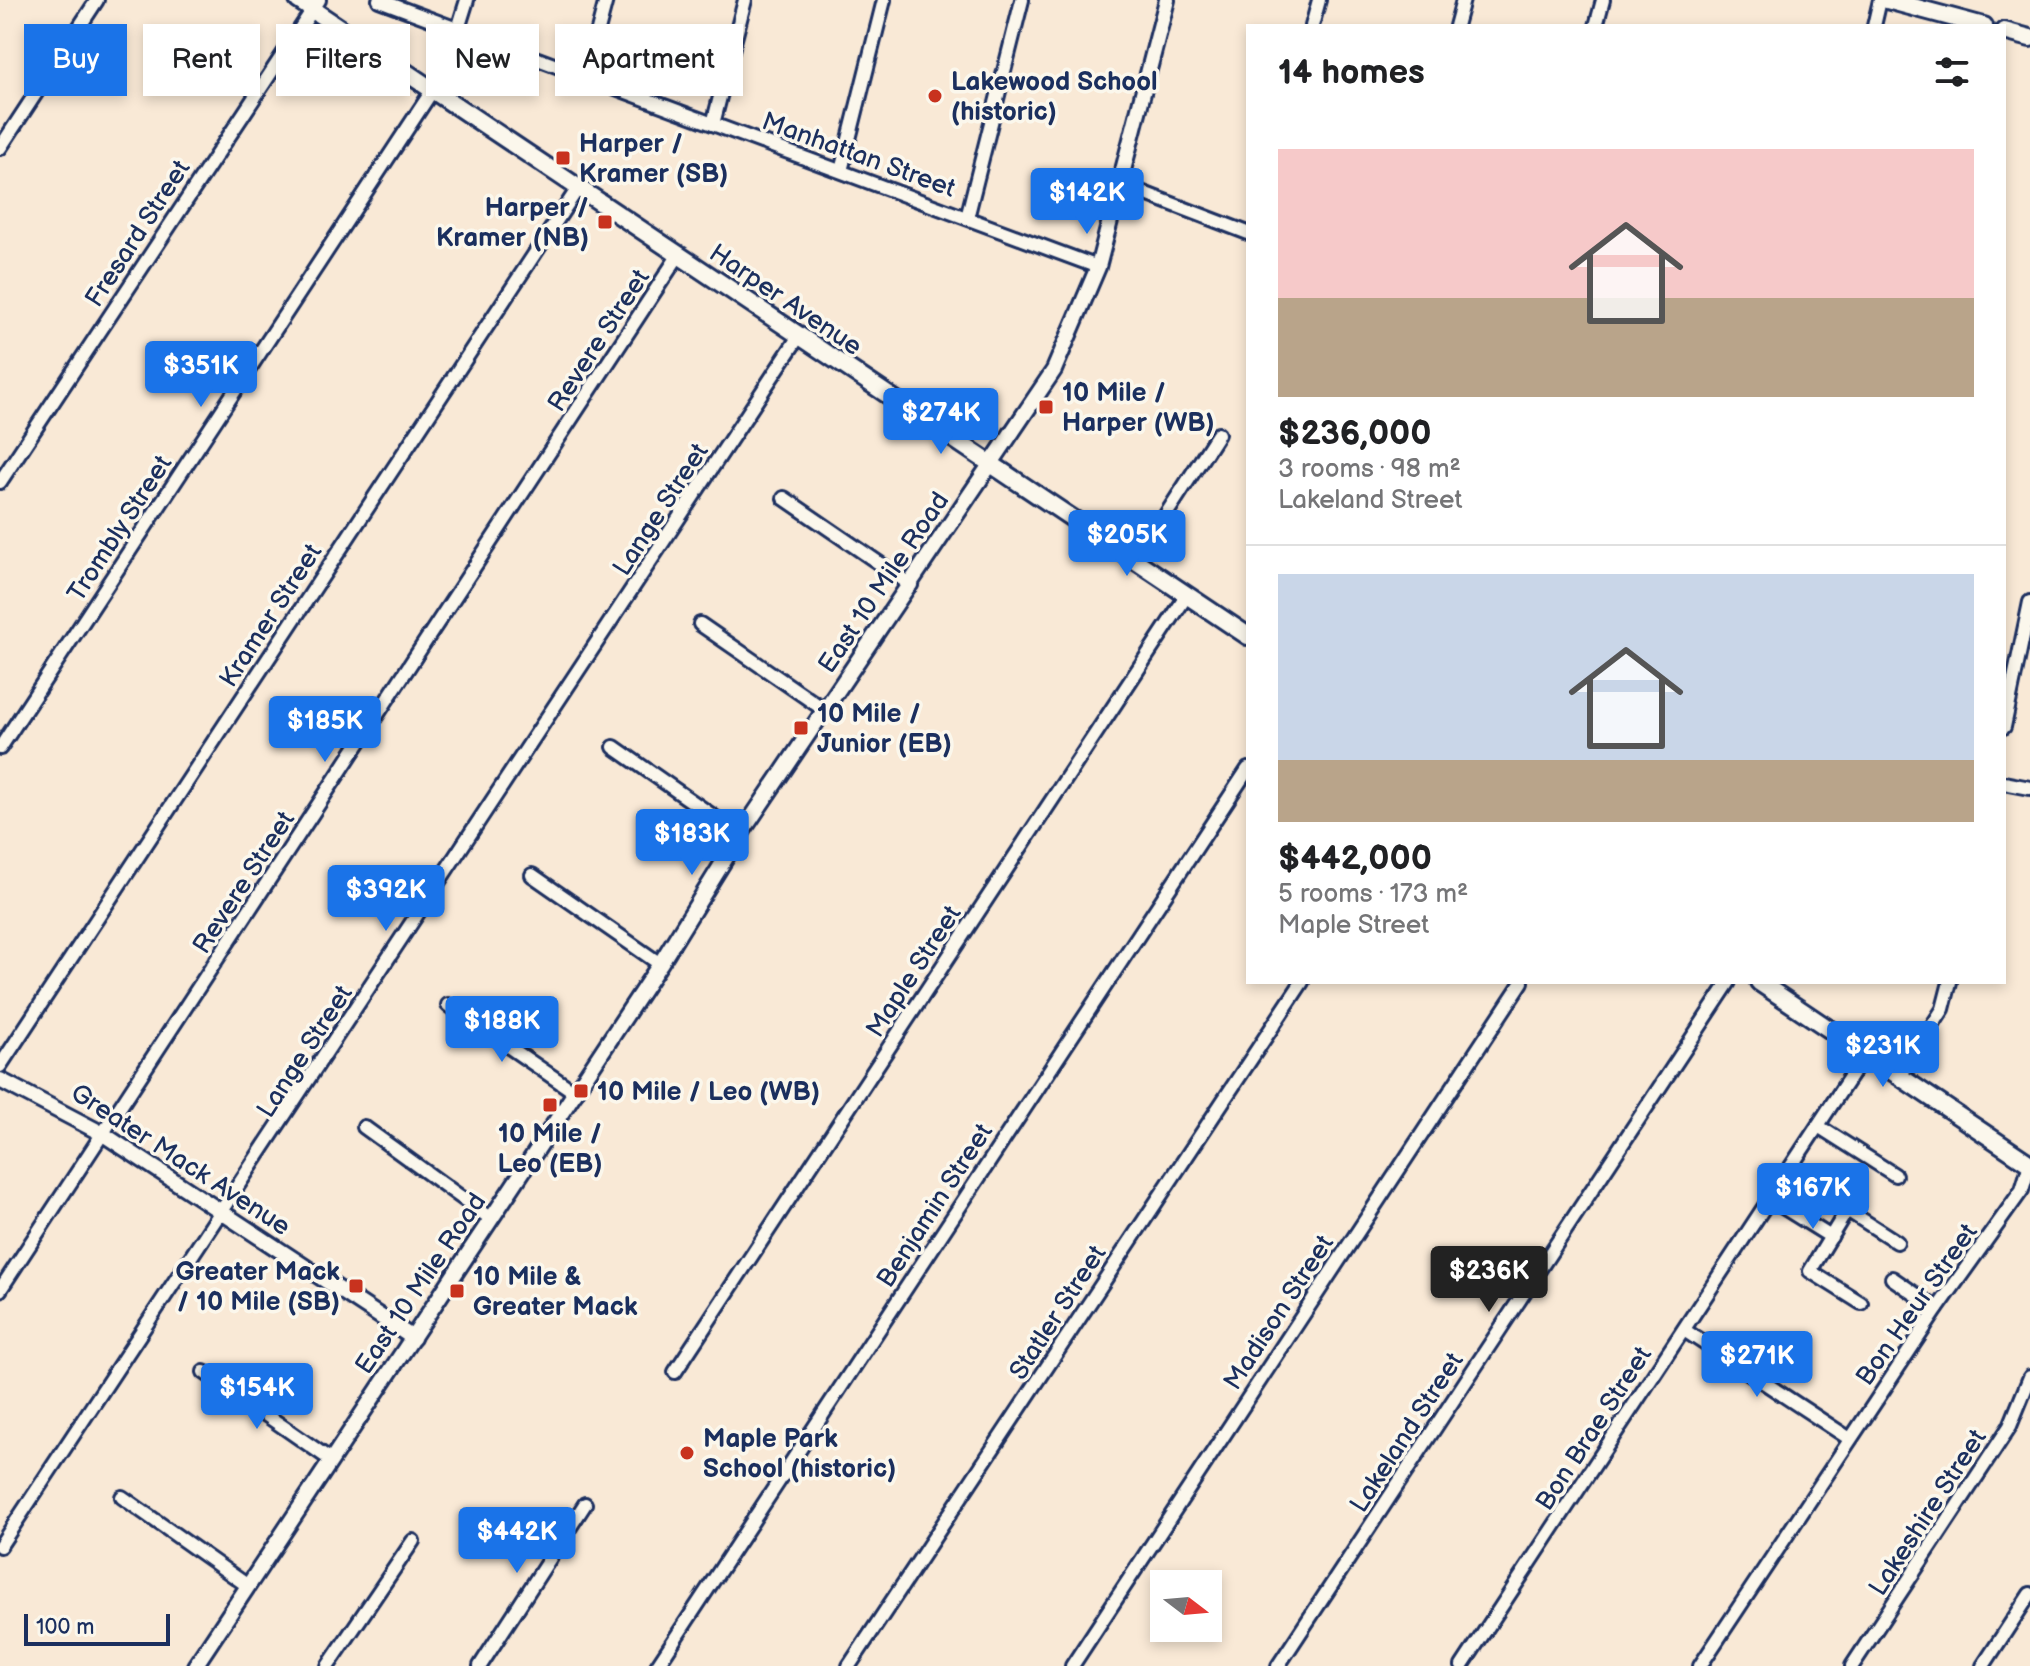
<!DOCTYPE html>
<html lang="en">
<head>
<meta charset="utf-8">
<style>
	:root { --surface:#fff; --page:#f2f2f2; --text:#202124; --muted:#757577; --line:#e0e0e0; --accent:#1a73e8 }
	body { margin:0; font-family:"Balsamiq Sans",sans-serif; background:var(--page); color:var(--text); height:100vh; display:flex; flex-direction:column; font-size:30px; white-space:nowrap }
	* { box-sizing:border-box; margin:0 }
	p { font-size:26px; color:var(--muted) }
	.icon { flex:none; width:44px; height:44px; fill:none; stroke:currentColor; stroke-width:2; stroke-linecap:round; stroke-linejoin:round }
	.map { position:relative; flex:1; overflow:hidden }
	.details { position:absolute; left:1246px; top:24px; width:760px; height:960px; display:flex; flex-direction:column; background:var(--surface); border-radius:0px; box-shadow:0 4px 12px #0003 }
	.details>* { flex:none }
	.banner { position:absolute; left:24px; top:24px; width:760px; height:72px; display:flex; gap:16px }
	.needle { width:52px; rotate:106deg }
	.controls { position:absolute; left:1150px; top:1570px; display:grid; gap:16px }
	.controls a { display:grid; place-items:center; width:72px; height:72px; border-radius:0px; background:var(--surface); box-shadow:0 4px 12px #0003; font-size:40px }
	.scale { position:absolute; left:24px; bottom:20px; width:146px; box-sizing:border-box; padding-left:8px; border:4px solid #1b2f5e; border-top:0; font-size:22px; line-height:28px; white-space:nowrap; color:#1b2f5e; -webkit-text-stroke:6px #fbf7ec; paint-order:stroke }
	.price { position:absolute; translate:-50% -68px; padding:0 18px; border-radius:8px; background:var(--accent); color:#fff; font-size:26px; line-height:52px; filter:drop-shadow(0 2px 4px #0008) }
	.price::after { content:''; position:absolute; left:50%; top:48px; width:24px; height:18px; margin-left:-12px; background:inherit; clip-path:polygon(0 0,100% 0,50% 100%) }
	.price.selected { background:#222; color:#fff }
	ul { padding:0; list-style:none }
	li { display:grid; align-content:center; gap:16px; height:424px; padding:0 32px }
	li+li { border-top:2px solid var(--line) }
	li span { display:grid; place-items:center; height:248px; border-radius:0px; color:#555 }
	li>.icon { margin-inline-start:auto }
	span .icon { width:144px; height:144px; fill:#fffc; stroke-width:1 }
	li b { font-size:34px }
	h2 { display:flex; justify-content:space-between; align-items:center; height:96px; padding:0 32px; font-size:34px }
	.chip { padding:0 28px; border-radius:0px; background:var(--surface); box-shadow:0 4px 12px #0003; font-size:28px; line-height:72px }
	.chip.selected { background:var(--accent); color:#fff }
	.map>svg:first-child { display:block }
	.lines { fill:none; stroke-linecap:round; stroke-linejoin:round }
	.minor-casing { stroke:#1b2f5e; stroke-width:18 }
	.tertiary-casing { stroke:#1b2f5e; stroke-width:20 }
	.secondary-casing { stroke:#1b2f5e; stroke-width:22 }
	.minor { stroke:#fbf7ec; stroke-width:12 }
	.tertiary { stroke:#fbf7ec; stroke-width:14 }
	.secondary { stroke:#fbf7ec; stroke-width:16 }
	.poi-dot { fill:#c8321e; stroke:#fbf7ec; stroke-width:3 }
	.labels { text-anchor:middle; stroke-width:7; stroke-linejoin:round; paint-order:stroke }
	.poi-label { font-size:26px; font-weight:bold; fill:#1b2f5e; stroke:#fbf7ec; text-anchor:start }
	.street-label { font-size:26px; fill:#1b2f5e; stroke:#fbf7ec }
</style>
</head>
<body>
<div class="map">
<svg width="2030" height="1666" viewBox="0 0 2030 1666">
	<rect width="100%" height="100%" fill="#f9e9d6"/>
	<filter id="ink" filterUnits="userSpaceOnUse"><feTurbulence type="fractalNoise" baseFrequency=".0125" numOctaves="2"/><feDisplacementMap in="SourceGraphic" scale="16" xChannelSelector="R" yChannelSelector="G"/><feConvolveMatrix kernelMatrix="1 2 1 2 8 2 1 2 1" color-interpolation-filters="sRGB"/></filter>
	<g filter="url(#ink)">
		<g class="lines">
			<!-- minor casing -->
			<g class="minor-casing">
				<g id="minor">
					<path d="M 379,0 L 1098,267"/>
					<path d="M 1312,26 L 1319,0"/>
					<path d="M 1456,26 L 1463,0"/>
					<path d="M 1596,26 L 1603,0"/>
					<path d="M 1874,26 L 1880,0"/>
					<path d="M 458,29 L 467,0"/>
					<path d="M 586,76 L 606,0"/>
					<path d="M 713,124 L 745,0"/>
					<path d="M 0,148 L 97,0"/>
					<path d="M 841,171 L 884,0"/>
					<path d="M 1120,184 L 1248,233"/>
					<path d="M 967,218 L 1022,0"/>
					<path d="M 0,482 L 319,0"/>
					<path d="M 784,498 L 911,585"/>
					<path d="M 1136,561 L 1218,434"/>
					<path d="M 700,624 L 826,711"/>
					<path d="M 2004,727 L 2030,602"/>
					<path d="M 614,747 L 740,835"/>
					<path d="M 0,748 L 432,91"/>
					<path d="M 2004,783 L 2030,788"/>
					<path d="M 532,875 L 660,964"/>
					<path d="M 448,1005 L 576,1093"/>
					<path d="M 0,1066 L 578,188"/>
					<path d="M 1900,1076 L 1943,1009 L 1950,982"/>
					<path d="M 1818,1126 L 1895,1175"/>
					<path d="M 364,1127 L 491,1219"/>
					<path d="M 1770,1199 L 1831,1237"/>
					<path d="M 1892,1278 L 1937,1309"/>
					<path d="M 0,1290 L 678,256"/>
					<path d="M 1861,1303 L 1810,1271 L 1847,1210 L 1897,1242"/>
					<path d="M 1684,1330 L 1850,1439"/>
					<path d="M 204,1372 L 331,1460"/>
					<path d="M 675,1372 L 1187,595"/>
					<path d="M 122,1497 L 248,1586"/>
					<path d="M 0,1546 L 799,336"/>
					<path d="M 328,1666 L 413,1541"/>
					<path d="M 480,1666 L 585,1504"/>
					<path d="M 657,1666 L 1248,769"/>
					<path d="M 849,1666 L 1302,982"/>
					<path d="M 1072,1666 L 1522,982"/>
					<path d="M 1278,1666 L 1729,982"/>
					<path d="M 1462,1666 L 1865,1054"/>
					<path d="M 1700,1666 L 1937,1309 L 2022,1190 L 2030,1164"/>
					<path d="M 1852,1666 L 2010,1426 L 2030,1377"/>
					<path d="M 1983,1666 L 2030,1594"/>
				</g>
			</g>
			<!-- tertiary casing -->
			<g class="tertiary-casing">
				<g id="tertiary">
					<path d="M 0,1080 L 103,1134 L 413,1338"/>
					<path d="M 195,1666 L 660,964 L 740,835 L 1054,370 L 1098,267 L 1167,0"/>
				</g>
			</g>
			<!-- secondary casing -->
			<g class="secondary-casing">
				<g id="secondary">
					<path d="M 298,0 L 1248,636"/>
					<path d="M 1887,0 L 1984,26"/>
					<path d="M 2004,31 L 2030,38"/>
					<path d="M 1759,982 L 2030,1164"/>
				</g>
			</g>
			<!-- minor -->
			<use href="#minor" class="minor"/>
			<!-- tertiary -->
			<use href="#tertiary" class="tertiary"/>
			<!-- secondary -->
			<use href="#secondary" class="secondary"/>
		</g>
	</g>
	<!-- markers -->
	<g class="poi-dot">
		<circle cx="935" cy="96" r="8"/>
		<rect x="555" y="150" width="16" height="16" rx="4"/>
		<rect x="597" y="214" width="16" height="16" rx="4"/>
		<rect x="1038" y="399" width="16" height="16" rx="4"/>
		<rect x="793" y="720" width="16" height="16" rx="4"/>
		<rect x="573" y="1083" width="16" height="16" rx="4"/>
		<rect x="542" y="1097" width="16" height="16" rx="4"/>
		<rect x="348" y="1278" width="16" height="16" rx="4"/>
		<rect x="449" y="1283" width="16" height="16" rx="4"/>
		<circle cx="687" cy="1453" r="8"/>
	</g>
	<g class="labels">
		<!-- poi labels -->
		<g class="poi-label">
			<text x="951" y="90">Lakewood School<tspan x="951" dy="30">(historic)</tspan></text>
			<text x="579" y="152">Harper /<tspan x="579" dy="30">Kramer (SB)</tspan></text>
			<text x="589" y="216" text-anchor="end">Harper /<tspan x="589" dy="30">Kramer (NB)</tspan></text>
			<text x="1062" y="401">10 Mile /<tspan x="1062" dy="30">Harper (WB)</tspan></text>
			<text x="817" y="722">10 Mile /<tspan x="817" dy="30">Junior (EB)</tspan></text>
			<text x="597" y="1100">10 Mile / Leo (WB)</text>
			<text x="550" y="1142" text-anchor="middle">10 Mile /<tspan x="550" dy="30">Leo (EB)</tspan></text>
			<text x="340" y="1280" text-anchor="end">Greater Mack<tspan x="340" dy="30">/ 10 Mile (SB)</tspan></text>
			<text x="473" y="1285">10 Mile &amp;<tspan x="473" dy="30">Greater Mack</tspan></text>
			<text x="703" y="1447">Maple Park<tspan x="703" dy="30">School (historic)</tspan></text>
		</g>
		<!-- street labels -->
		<g class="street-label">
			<text transform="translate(859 154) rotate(20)" y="9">Manhattan Street</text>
			<text transform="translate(137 233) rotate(-57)" y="9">Fresard Street</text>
			<text transform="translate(786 299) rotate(34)" y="9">Harper Avenue</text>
			<text transform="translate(598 340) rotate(-57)" y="9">Revere Street</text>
			<text transform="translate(660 509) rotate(-57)" y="9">Lange Street</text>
			<text transform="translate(119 528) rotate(-57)" y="9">Trombly Street</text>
			<text transform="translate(883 582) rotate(-56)" y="9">East 10 Mile Road</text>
			<text transform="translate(270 615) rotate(-57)" y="9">Kramer Street</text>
			<text transform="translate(243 882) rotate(-57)" y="9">Revere Street</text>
			<text transform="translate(913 971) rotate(-57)" y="9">Maple Street</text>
			<text transform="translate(304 1051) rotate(-57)" y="9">Lange Street</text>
			<text transform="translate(181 1159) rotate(33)" y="9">Greater Mack Avenue</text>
			<text transform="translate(934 1205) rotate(-57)" y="9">Benjamin Street</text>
			<text transform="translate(420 1283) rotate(-56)" y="9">East 10 Mile Road</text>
			<text transform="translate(1916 1304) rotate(-55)" y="9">Bon Heur Street</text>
			<text transform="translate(1057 1312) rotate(-57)" y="9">Statler Street</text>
			<text transform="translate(1278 1312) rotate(-57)" y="9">Madison Street</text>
			<text transform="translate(1593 1428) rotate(-57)" y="9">Bon Brae Street</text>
			<text transform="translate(1406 1432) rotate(-57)" y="9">Lakeland Street</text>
			<text transform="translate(1927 1512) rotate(-57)" y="9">Lakeshire Street</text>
		</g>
	</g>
</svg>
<div class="controls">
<a><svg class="needle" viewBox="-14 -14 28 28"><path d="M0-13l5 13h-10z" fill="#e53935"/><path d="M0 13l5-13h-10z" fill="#757577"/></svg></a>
</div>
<div class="scale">100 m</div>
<b class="price" style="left:1087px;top:236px">$142K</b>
<b class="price" style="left:201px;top:409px">$351K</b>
<b class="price" style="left:941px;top:456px">$274K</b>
<b class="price" style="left:1127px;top:578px">$205K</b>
<b class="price" style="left:325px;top:764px">$185K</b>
<b class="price" style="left:692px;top:877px">$183K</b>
<b class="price" style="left:386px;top:933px">$392K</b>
<b class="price" style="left:502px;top:1064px">$188K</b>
<b class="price" style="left:1883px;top:1089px">$231K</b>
<b class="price" style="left:1813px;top:1231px">$167K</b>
<b class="price selected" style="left:1489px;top:1314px">$236K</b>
<b class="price" style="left:1757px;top:1399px">$271K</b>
<b class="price" style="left:257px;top:1431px">$154K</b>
<b class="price" style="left:517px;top:1575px">$442K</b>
<div class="banner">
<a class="chip selected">Buy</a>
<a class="chip">Rent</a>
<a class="chip">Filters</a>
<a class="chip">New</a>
<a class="chip">Apartment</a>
</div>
<section class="details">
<h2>14 homes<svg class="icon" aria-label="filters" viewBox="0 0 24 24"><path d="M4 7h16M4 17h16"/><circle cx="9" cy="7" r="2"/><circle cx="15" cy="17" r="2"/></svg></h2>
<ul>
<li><span style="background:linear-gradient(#f6c9c9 60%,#b9a48a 0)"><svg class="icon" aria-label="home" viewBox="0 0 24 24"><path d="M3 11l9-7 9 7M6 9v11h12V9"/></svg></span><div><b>$236,000</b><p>3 rooms · 98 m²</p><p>Lakeland Street</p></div></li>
<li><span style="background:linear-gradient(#c9d6e8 75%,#b9a48a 0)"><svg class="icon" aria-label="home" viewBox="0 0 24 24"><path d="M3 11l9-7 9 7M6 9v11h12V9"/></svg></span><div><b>$442,000</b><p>5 rooms · 173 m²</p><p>Maple Street</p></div></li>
</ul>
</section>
</div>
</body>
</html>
